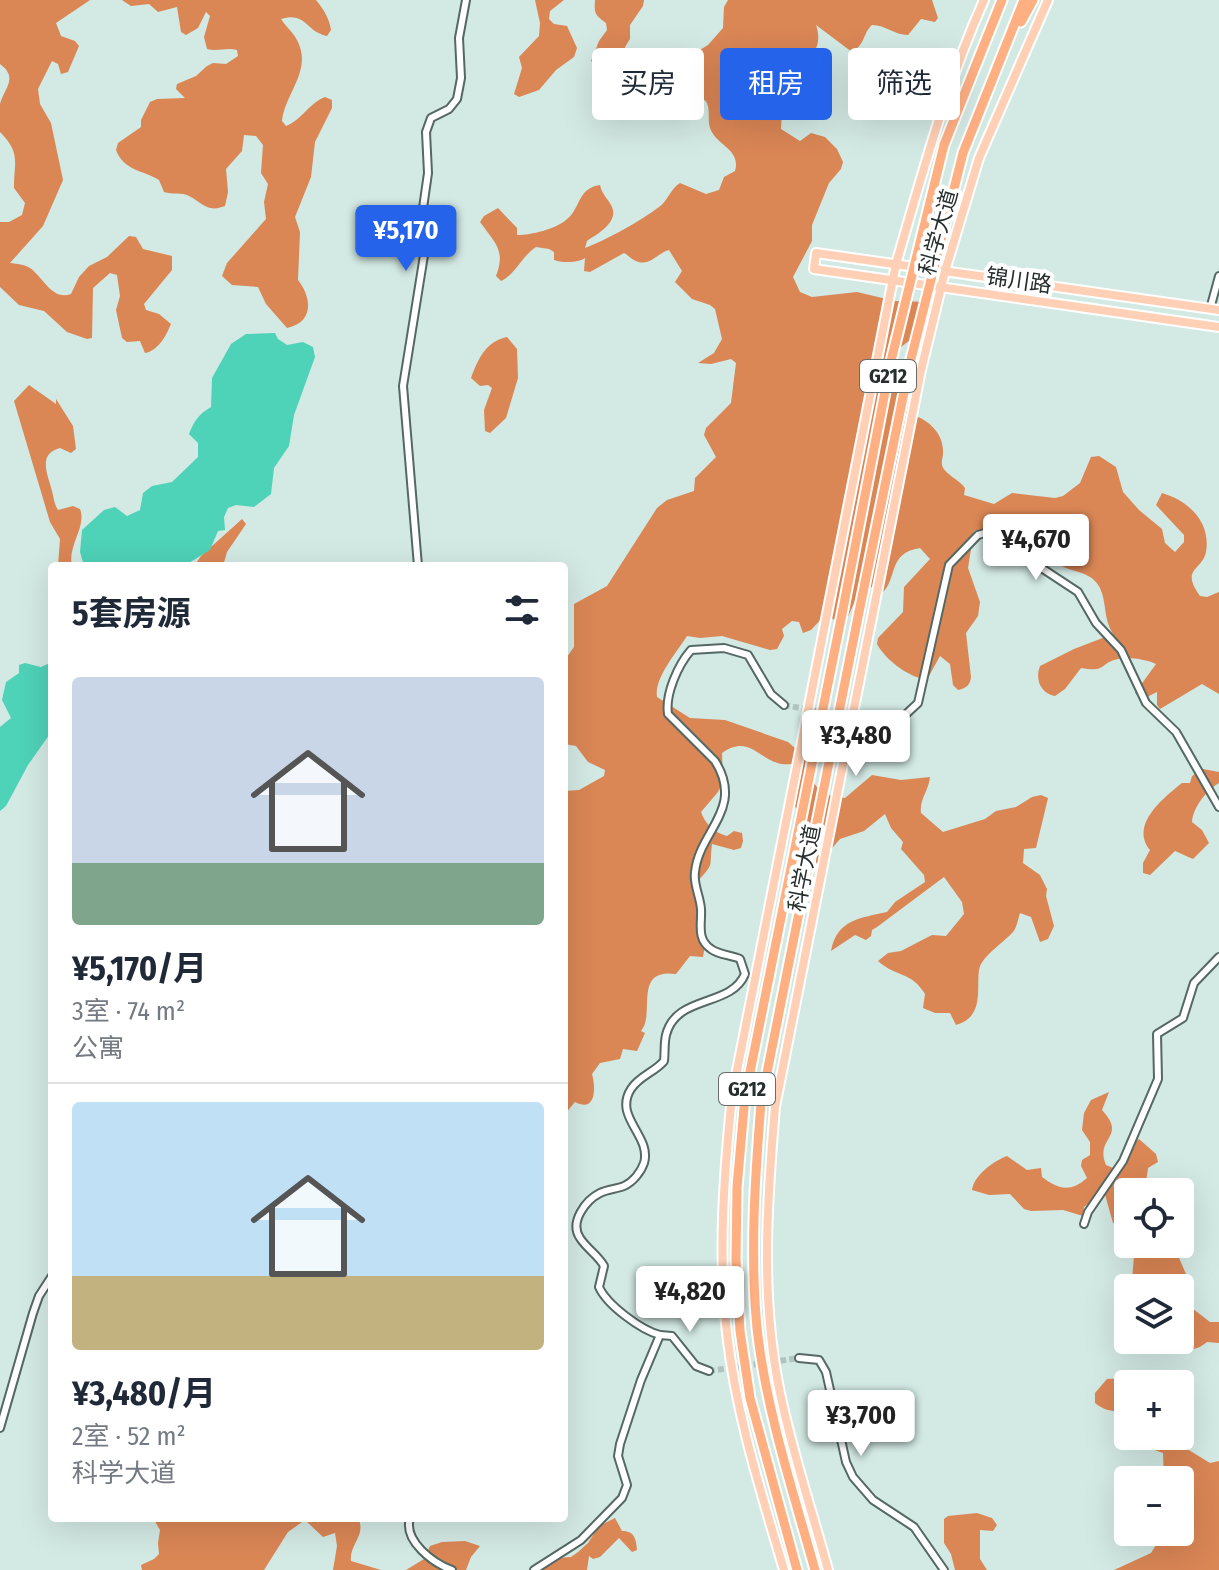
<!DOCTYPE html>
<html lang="zh">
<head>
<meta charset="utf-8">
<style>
	:root { --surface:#fff; --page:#f6f6f7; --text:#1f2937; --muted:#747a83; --line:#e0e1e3; --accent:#2563eb }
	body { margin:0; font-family:"Fira Sans Condensed","Noto Sans SC",sans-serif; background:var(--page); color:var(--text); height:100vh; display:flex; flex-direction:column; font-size:30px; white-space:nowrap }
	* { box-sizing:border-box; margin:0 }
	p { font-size:26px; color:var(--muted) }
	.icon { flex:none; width:44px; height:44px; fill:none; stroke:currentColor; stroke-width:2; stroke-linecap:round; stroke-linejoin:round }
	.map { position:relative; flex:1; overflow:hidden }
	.details { position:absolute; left:48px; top:562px; width:520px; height:960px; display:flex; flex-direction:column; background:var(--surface); border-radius:8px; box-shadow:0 8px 32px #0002 }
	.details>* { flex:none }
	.banner { position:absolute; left:592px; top:48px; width:506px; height:72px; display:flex; gap:16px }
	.controls { position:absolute; left:1114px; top:1178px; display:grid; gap:16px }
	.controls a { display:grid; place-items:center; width:80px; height:80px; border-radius:8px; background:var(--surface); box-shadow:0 8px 32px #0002; font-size:40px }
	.price { position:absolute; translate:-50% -68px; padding:0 18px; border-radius:8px; background:#fff; color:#222; font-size:26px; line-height:52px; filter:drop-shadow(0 2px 4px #0008) }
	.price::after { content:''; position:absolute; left:50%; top:48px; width:24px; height:18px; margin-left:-12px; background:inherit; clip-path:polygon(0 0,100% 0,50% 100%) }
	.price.current { background:var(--accent); color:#fff }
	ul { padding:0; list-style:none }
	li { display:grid; align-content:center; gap:16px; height:424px; padding:0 24px }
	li+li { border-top:2px solid var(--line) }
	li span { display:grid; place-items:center; height:248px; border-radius:8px; color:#555 }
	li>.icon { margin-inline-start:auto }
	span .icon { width:144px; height:144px; fill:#fffc; stroke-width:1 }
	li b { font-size:34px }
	h2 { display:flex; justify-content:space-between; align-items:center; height:96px; padding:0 24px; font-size:34px }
	.pill { padding:0 28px; border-radius:8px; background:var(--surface); box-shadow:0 8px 32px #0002; font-size:28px; line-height:72px }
	.pill.current { background:var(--accent); color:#fff }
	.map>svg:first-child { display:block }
	.forest { fill:#da8655 }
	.water { fill:#4ed2b8 }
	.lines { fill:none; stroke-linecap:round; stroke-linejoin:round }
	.minor-tunnel { stroke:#b0c4bf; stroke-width:6; stroke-dasharray:6 3; stroke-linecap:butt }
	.minor-casing { stroke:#556863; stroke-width:10 }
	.major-casing { stroke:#fff; stroke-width:12 }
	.highway-casing { stroke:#fff; stroke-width:13 }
	.minor { stroke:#fff; stroke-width:6 }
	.major { stroke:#ffd0b5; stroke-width:8 }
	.highway { stroke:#ffb083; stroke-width:9 }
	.highway-bridge-casing { stroke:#fff; stroke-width:13; stroke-linecap:butt }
	.highway-bridge { stroke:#ffb083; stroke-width:9 }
	.labels { text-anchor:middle; stroke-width:8; stroke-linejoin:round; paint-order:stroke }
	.shield { fill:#fff; stroke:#676d6c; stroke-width:2 }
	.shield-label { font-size:20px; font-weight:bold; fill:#262f2d }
	.street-label { font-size:22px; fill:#262f2d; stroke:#fff }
</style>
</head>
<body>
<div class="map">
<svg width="1219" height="1570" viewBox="0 0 1219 1570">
	<rect width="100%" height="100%" fill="#d3e9e3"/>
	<!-- forest -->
	<g class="forest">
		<path d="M 0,0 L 90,0 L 56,23 L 61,36 L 75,41 L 79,46 L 68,72 L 61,74 L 58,64 L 52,61 L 38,89 L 40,104 L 51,123 L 63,180 L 43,226 L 10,263 C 17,264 24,264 30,268 C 43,277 52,301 71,294 L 79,277 L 89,266 L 107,257 L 129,236 L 136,237 L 143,249 L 172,256 L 172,270 L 144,304 L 146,310 L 159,314 L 171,324 C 166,336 158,351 145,353 L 140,341 L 127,342 L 122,338 L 116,310 L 120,296 L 117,275 L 110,273 L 93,288 L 92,338 L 87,339 L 67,332 L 44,311 L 19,305 L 0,287 L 0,222 L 9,222 L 22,215 L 25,203 L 14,188 C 14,162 21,153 0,132 C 0,124 0,112 0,104 C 4,88 19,78 0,64 Z"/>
		<path d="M 122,0 L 316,0 C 323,8 330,20 331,30 L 327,36 C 305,31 306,11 281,19 C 286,27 293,32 297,40 C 313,70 285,93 282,121 L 286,126 C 302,120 309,103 325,97 L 332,100 L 332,108 L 315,142 L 311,177 L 295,217 L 300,232 L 298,280 C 312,298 314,322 287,328 L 266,304 L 258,287 L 232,285 L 222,276 L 227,263 L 266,219 L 264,202 L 268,184 L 261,173 L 263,145 L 256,136 L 244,135 L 242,151 L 226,169 L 228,192 L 225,206 C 207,213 203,203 189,196 C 182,192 172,195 164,192 L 159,180 C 143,170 124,171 116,150 L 118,143 L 141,127 L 141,120 L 150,102 L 157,99 L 185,98 L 176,89 L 177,84 L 196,76 L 207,66 L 213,63 L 226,64 L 238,56 L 237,50 C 227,47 217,52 207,49 L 204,37 L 210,16 L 206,12 L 198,28 L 186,35 L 181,32 L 177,7 L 158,12 L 149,4 L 131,6 Z"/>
		<path d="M 535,0 L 564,0 L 550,11 L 549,19 L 554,24 L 567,26 L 577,48 L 574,57 L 556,70 L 539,90 L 519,97 L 514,94 L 522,68 L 519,57 L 539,36 L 540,23 Z"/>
		<path d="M 595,0 L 644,0 L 643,6 L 630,25 L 630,39 L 625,47 L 626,54 L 636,66 L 636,73 L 631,78 C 614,75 604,73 591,61 L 599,41 L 607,30 L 606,23 C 595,15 594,13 595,0 Z"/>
		<path d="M 728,0 L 932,0 L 938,18 L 935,22 L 921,19 L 908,35 C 894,35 886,25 872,25 C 863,33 865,45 852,52 L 816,25 C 820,36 819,47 811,56 L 795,56 L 787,72 L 776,85 L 764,84 L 760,88 L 762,103 L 782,109 L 781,129 L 800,141 L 811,133 L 825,137 L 837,149 L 843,162 L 841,169 L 829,183 L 812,225 L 812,241 L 793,277 L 800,292 L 812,297 L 857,292 L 895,301 L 932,302 L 938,314 L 937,322 C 926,332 900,344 895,354 C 892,362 891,372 888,380 L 912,407 L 913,415 C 929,420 944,434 943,453 C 943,458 941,460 942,465 C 944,474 960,480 965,488 L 964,495 L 994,504 L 1012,493 L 1055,498 L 1063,496 L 1080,483 L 1091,457 L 1099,456 L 1116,467 L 1123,492 L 1139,510 L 1162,529 L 1165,543 L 1175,552 L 1184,542 L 1184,535 L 1156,505 L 1162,493 C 1189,501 1211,522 1206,552 C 1202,571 1180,568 1200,596 L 1207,597 L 1219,592 L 1219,694 L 1202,684 L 1160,709 L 1157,705 L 1157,692 L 1147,697 L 1139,697 L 1135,693 L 1156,664 C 1149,660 1127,656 1118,659 C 1099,663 1107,673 1081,668 L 1065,689 L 1055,696 C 1040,693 1035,679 1040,666 L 1074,649 L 1113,634 C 1103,618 1107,603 1100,588 C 1092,572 1076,573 1064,567 C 1043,557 1034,532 1011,526 C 1000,523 985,529 974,531 L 968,568 L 980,602 L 978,616 L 966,633 L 971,677 C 970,685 967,688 958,690 L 953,685 L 950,664 L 940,656 L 929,676 L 923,679 C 906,675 886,660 877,644 L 878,638 L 903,612 L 904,587 L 930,559 L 920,548 C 887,553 898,579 882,593 L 871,587 C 852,593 854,612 843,624 L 825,615 L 811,630 L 803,633 L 799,622 L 792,621 L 782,629 L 784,636 L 777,649 L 770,650 L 722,636 L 700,638 L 687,636 C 677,652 654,678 657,697 L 690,718 L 725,720 L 788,742 L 805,757 L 806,772 L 822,794 L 845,798 L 872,775 L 901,780 L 930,777 C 929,790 919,800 921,813 L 943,832 L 985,819 L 996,811 L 1016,807 L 1032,797 L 1041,795 L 1048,798 L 1036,848 L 1024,849 L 1023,863 L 1040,875 L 1047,889 L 1046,896 L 1054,926 L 1048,939 L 1040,942 L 1031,917 L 1020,913 C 1018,919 1017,927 1013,932 C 1003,943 989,951 981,964 C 973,979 989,1016 956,1025 L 950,1013 L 935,1013 L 923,1008 L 925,994 C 911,971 897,978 878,961 L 888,953 L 901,951 L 932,935 L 946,936 L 964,914 L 962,902 L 944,877 L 877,927 L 872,930 L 871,936 L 866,940 L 855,935 L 831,951 C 837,919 861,918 887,912 L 895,902 L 925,882 L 924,875 L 901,849 L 903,842 L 891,828 L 885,814 L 864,831 L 840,839 L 815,868 L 813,862 L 817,848 L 812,845 L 803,816 L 791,802 L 794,768 L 791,764 C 761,768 753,731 722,753 L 723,781 L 718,792 L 701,812 C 705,824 715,833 727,836 L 734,831 L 742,833 L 743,841 L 741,848 L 734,850 L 712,844 C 709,869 715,862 697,882 C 705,901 707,938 703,957 L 690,956 L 676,974 C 632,968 656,1014 641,1031 L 645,1033 L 637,1051 L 623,1049 L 620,1059 L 600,1063 L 592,1074 C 596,1088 596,1113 575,1102 L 564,1115 L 564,791 L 579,790 L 604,776 L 605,770 L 588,762 L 576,746 L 564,744 L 564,661 L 574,647 L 574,604 L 607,586 L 657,508 L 667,500 L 694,491 L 695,478 L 716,457 L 704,435 L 706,428 L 731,403 L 736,363 L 731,359 L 711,364 L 698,363 L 714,353 L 722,339 L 715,309 L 710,305 L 692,299 L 675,282 L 682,271 L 669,250 C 657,253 650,267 636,261 C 631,259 628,255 624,253 L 590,272 L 584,271 L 585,258 C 579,263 561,263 554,260 L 554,252 L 549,249 L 536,247 C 522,256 515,275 501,281 L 496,276 C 506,250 495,243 480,222 L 484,216 L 498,208 L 517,228 L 517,235 C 532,235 555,229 566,220 C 581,209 577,188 600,185 C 602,196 611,201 613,210 C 616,224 596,235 587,241 L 585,248 C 608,239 639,222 659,207 C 668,201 670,189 680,183 L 706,194 L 719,190 L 724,177 L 735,171 C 742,147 711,145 709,123 C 708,117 711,103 703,99 C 700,96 695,97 692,95 L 689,88 L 656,86 L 651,75 L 652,69 L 679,63 L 708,45 L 723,28 L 724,7 Z"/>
		<path d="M 507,337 L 517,349 L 518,378 L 506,418 L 490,433 L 485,431 L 484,410 L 492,388 L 488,385 L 480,386 L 471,378 C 478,359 486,341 507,337 Z"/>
		<path d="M 29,385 L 56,404 L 56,399 L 73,426 L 76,449 L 71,453 L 60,448 C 36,454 49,477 52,491 C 54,499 54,503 58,510 L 73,506 L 80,509 C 87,527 67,546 72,566 L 58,566 L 60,539 L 50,522 L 14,401 Z"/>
		<path d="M 242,519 L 246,524 L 227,552 L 223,566 L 194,566 L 201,556 Z"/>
		<path d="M 1203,769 L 1219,772 L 1219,783 C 1207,790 1193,807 1192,822 L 1202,830 L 1209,843 L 1193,859 L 1175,851 L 1150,875 L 1143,873 L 1143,863 L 1150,850 C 1130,825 1162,799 1182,783 L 1190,783 L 1192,776 Z"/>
		<path d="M 1109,1092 L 1102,1110 C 1128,1138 1094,1137 1106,1165 L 1113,1168 C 1125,1161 1126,1148 1139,1139 L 1156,1154 L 1158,1162 L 1148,1168 C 1146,1183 1146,1192 1128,1192 L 1128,1226 L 1113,1223 L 1104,1191 L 1084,1207 L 1083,1216 L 1063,1210 L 1031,1211 L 1024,1209 L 1010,1194 L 989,1195 L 972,1190 C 974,1175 994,1161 1007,1156 L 1027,1170 L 1041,1168 L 1042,1177 C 1058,1189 1070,1193 1087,1178 L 1081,1166 L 1082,1160 L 1090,1155 L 1090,1142 L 1082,1130 L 1084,1113 L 1091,1100 Z"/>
		<path d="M 1135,1244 L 1173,1244 L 1186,1274 L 1188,1305 L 1210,1322 L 1219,1322 L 1219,1343 L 1207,1342 C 1197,1350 1192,1351 1180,1346 L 1177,1340 L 1180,1340 L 1180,1288 L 1136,1288 L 1132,1280 Z"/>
		<path d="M 1126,1378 L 1131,1384 L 1128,1384 L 1128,1431 C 1123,1402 1113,1418 1095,1403 L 1095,1393 L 1107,1379 Z"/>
		<path d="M 1130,1436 L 1172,1436 L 1174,1441 L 1210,1463 L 1219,1461 L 1219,1570 L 1114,1570 L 1151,1553 L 1164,1532 L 1180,1532 L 1180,1513 L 1182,1511 L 1180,1508 L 1180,1480 L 1164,1480 L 1163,1453 L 1146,1447 Z"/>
		<path d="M 977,1513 L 992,1518 L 997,1525 L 993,1531 L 980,1530 L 980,1559 L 987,1570 L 955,1570 L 951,1554 L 944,1543 L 944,1519 L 948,1516 Z"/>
		<path d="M 153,1518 L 269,1518 L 271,1520 L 358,1518 C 367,1535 349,1544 351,1561 L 381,1570 L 333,1570 L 337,1546 L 335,1533 L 323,1537 L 305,1520 L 288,1532 L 264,1570 L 142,1570 L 141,1565 L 154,1559 L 159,1554 L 158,1543 L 160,1530 Z"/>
		<path d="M 615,1518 L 622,1531 C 634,1531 636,1538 637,1550 L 632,1552 L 619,1538 L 600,1557 L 593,1559 L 589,1556 L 587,1570 L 535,1570 L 556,1558 L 571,1557 L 578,1552 L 588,1543 L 599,1526 Z"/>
		<path d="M 465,1541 L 480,1546 L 471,1557 L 466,1570 L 406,1570 L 424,1559 L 430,1546 L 442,1542 Z"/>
	</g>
	<!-- water -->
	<g class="water">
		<path d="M 275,333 L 278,339 L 287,345 L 303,342 L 313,347 L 315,357 L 294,415 L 289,446 L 274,468 L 271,494 L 254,507 L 236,505 L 228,508 L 224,517 L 225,530 L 218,531 L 210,550 L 184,566 L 84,566 L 80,552 L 82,530 L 104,510 L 115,507 L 127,516 L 140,510 L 143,493 L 152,486 L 172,482 L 198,457 L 198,443 L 189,434 C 194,421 199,414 211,407 L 212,378 L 231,344 L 246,334 Z"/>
		<path d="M 52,662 L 52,731 L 28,765 L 6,806 L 0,811 L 0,727 L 11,718 L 2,700 L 6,682 L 19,673 L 19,665 L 25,663 L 41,667 Z"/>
	</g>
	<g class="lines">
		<!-- minor-tunnel -->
		<g class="minor-tunnel">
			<path d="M 784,705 L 880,723"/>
			<path d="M 709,1371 L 799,1358"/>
		</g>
		<!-- minor casing -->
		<g class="minor-casing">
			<g id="minor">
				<path d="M 1210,309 L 1219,276"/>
				<path d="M 418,566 L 403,386 L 425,249 L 423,208 L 428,173 L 426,132 L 431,118 L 449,109 L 457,99 L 461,78 L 459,38 L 466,0"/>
				<path d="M 880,723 L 904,716 L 918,703 L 949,565 L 978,535 L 995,530 L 1005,536 L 1037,565 L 1078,592 L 1096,623 L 1121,650 L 1146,703 L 1176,732 L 1219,807"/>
				<path d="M 1084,1224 L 1088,1212 L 1123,1161 L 1158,1079 L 1157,1034 L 1183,1018 L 1194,983 L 1219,957"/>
				<path d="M 660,1335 L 672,1336 L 696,1366 L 709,1371"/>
				<path d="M 799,1358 L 819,1360 L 826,1372 L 846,1462 L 853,1477 L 873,1500 L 914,1527 L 944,1570"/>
				<path d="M 0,1428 L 33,1313 L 39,1296 L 52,1276"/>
				<path d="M 410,1518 C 403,1541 433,1563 452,1570"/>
				<path d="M 534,1570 L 581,1540 L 622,1498 L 627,1485 L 618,1456 L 620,1444 L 641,1380 L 660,1335 C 641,1330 607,1305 599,1287 L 604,1266 C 598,1255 587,1249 580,1238 C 569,1222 586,1200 600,1193 C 608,1189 617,1189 624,1186 C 633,1182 641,1172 644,1163 C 652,1136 613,1117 631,1089 C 639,1076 655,1072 664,1061 C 665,1053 664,1043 666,1035 C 676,994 731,1008 745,974 L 740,959 C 731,955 719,955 711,949 C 696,939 702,923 701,909 C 700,896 693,884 695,872 C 699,831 745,809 715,761 L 668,714 C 665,694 678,665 691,650 L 724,648 L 748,655 L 771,694 L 784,705"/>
			</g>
		</g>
		<!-- major casing -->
		<g class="major-casing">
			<g id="major">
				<path d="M 1219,310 L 816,253 L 814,269 L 1219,327"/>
				<path d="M 784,1570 C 761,1492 736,1414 727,1333 C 718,1254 724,1175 732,1096 L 896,264 C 922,175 946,85 984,0"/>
				<path d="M 828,1570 C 812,1511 792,1452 780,1393 C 760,1298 767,1202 775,1107 L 921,370 L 945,271 L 979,158 L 1048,0"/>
			</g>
		</g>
		<!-- highway casing -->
		<g class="highway-casing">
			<g id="highway">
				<path d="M 1021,22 L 1033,0"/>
				<path d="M 944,145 L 1002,0"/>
				<path d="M 963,153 L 1024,0"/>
				<path d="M 797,1570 L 750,1398 L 740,1331 L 736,1259 L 737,1187 L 745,1097 L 843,609"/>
				<path d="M 815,1570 C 793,1491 766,1410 757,1328 C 750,1252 755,1178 761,1103 L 859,612"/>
			</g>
		</g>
		<!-- minor -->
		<use href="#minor" class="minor"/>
		<!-- major -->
		<use href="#major" class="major"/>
		<!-- highway -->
		<use href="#highway" class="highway"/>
		<!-- highway-bridge casing -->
		<g class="highway-bridge-casing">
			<g id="highway-bridge">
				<path d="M 843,609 L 891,361 L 944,145"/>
				<path d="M 859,612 L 910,363 L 963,153"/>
			</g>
		</g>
		<!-- highway-bridge -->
		<use href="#highway-bridge" class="highway-bridge"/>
	</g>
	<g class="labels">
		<!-- shield labels -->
		<g class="shield">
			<rect x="860" y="360" width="56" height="32" rx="6"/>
			<rect x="719" y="1073" width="56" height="32" rx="6"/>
		</g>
		<g class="shield-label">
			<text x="888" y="383">G212</text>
			<text x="747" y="1096">G212</text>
		</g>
		<!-- street labels -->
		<g class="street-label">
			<text transform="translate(938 232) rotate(-74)" y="8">科学大道</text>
			<text transform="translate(1019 280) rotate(8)" y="8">锦川路</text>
			<text transform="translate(804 868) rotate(-79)" y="8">科学大道</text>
		</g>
	</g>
</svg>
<div class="controls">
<a><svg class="icon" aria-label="locate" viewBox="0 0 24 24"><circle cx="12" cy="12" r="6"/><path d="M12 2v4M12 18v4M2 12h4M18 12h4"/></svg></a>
<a><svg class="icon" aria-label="layers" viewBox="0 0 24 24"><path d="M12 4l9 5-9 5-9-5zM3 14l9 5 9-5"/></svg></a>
<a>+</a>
<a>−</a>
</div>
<b class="price current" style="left:406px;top:273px">¥5,170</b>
<b class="price" style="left:1036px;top:582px">¥4,670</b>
<b class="price" style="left:856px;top:778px">¥3,480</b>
<b class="price" style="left:690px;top:1334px">¥4,820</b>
<b class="price" style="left:861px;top:1458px">¥3,700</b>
<div class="banner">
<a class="pill">买房</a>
<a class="pill current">租房</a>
<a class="pill">筛选</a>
</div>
<section class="details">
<h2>5套房源<svg class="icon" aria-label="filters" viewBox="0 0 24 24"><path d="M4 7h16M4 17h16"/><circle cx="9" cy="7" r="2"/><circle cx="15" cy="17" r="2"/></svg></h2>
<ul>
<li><span style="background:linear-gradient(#c9d6e8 75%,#7fa58c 0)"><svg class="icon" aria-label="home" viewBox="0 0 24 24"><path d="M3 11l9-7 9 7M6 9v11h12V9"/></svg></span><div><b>¥5,170/月</b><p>3室 · 74 m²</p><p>公寓</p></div></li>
<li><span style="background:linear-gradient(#bfe0f5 70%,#c2b280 0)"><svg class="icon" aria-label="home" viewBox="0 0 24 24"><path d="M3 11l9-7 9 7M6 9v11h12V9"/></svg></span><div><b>¥3,480/月</b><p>2室 · 52 m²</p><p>科学大道</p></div></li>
</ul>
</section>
</div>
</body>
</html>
